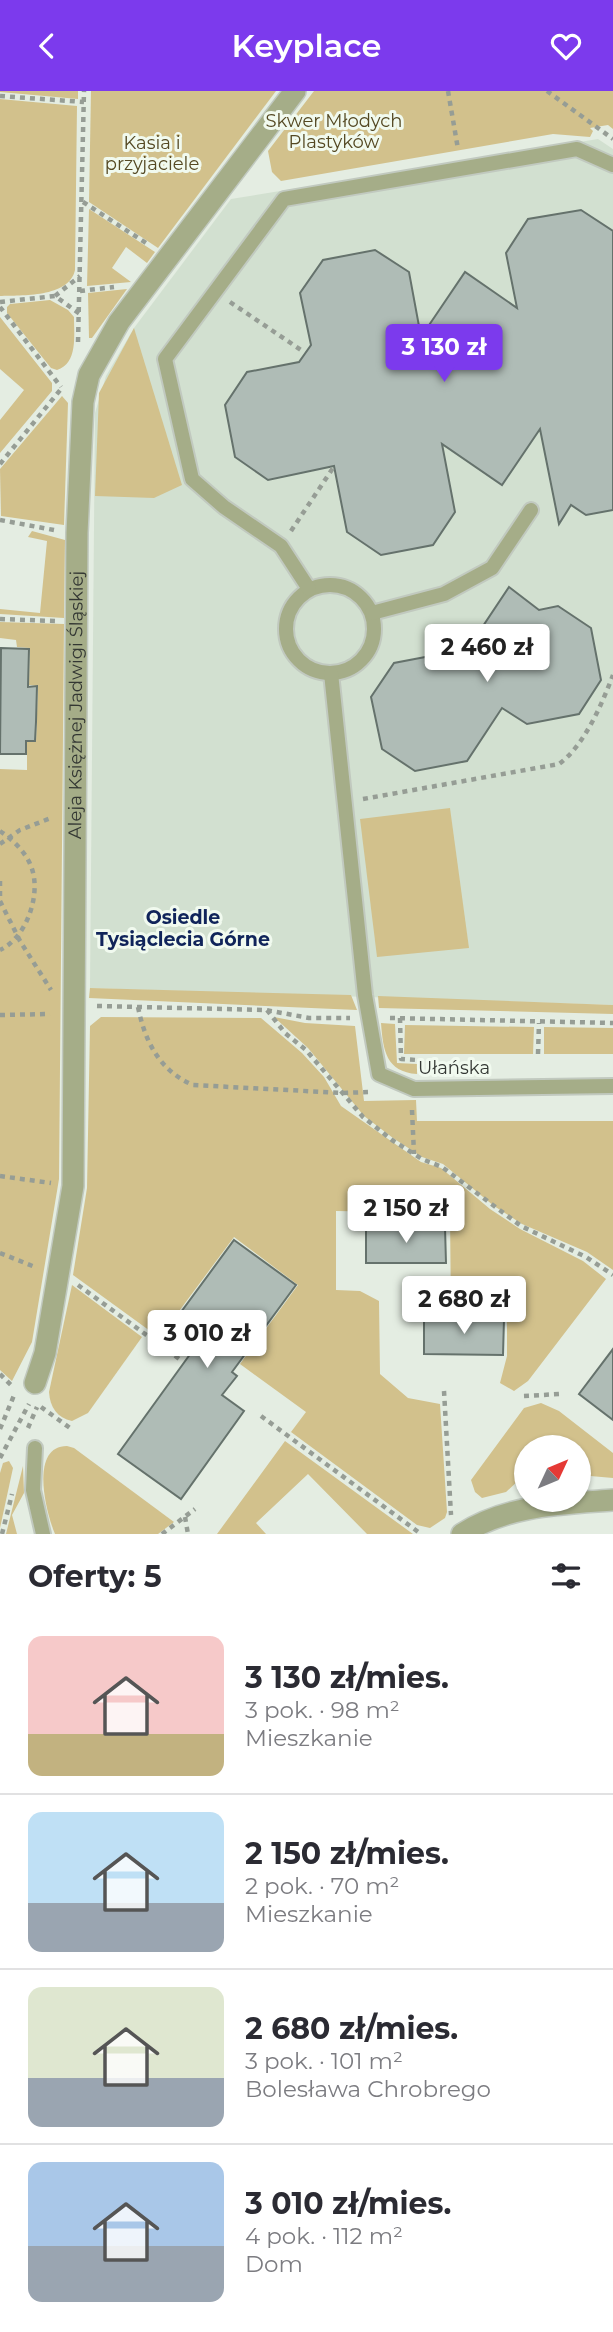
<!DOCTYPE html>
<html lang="pl">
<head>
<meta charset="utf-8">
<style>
	:root { --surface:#fff; --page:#f2f2f3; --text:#2b2b33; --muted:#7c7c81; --line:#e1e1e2; --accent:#7c3aed }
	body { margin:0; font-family:Montserrat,sans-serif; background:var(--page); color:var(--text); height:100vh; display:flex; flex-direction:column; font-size:26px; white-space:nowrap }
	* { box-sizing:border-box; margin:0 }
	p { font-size:23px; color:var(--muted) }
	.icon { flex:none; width:38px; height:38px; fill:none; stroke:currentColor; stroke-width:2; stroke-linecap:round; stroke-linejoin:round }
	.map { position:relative; height:1443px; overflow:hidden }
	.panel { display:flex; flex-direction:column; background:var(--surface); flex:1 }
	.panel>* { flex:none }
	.needle { width:46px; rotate:46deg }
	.tools { position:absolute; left:514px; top:1344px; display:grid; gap:14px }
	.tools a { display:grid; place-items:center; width:77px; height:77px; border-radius:50%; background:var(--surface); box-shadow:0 2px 5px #0004; font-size:35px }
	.price { position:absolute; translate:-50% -60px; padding:0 16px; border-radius:7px; background:#fff; color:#222; font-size:23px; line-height:46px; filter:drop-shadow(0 2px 4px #0008) }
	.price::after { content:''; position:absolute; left:50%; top:42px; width:21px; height:16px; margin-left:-10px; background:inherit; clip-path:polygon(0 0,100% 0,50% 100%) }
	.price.on { background:var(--accent); color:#fff }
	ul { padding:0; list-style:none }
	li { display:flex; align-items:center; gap:21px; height:175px; padding:0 28px }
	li+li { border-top:2px solid var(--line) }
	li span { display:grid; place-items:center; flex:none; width:196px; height:140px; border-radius:14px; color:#555 }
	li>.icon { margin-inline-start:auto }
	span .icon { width:84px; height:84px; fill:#fffc; stroke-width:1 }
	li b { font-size:30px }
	h2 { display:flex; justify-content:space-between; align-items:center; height:84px; padding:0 28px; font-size:30px }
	header { display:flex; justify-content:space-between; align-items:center; height:91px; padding:0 28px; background:var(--accent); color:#fff; font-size:32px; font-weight:600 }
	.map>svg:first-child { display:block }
	.built { fill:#d2e0d0 }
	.green { fill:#d2c18c }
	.building { fill:#afbcb6; stroke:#65726c; stroke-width:2 }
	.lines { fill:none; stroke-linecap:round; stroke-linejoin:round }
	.lane-casing { stroke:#c1c9bf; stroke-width:18 }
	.street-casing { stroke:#c1c9bf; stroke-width:24 }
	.path { stroke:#969d95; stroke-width:4.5; stroke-dasharray:5 5; stroke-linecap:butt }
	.lane { stroke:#a5ad88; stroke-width:14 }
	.street { stroke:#a5ad88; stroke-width:21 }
	.labels { text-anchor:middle; stroke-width:6; stroke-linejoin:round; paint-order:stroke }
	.park-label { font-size:18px; fill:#544822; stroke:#f1faef }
	.street-label { font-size:18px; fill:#333733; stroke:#f1faef }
	.neighbourhood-label { font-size:19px; font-weight:bold; fill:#10245a; stroke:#f1faef }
</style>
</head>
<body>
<header><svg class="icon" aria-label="back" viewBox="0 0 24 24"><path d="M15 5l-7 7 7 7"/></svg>Keyplace<svg class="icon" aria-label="heart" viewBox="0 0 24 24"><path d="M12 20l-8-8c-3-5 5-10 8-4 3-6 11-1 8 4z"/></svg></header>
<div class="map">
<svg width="613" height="1443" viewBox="0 0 613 1443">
	<rect width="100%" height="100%" fill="#e4ede2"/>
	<!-- built -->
	<path class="built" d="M 598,48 L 613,58 L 613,914 L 90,897 L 95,322 L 106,285 L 134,237 L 231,108 Z"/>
	<!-- green -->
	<g class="green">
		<path d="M 0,0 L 78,0 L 78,8 L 0,1 Z"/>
		<path d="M 91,0 L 276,0 L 158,157 L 89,111 Z"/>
		<path d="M 314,0 L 613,0 L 613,38 L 608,34 L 590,37 L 593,40 L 590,46 L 553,43 L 281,90 L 272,81 L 268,60 Z"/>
		<path d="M 0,8 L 77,15 L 75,179 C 69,207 21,204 0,205 Z"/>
		<path d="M 89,118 L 155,161 L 147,172 L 126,156 L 112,177 L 131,191 L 87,195 Z"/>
		<path d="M 127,198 L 92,247 L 89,247 L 88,202 Z"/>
		<path d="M 50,209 L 68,219 L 74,226 C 74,245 78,272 57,279 L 51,277 L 7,222 L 7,216 L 10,213 Z"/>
		<path d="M 0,226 L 52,292 L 52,300 L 0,362 L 0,329 L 24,299 L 0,278 Z"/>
		<path d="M 134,237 L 182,394 L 154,407 L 95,405 L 99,302 Z"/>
		<path d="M 62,305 L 68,312 L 64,434 L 1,425 L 0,378 Z"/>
		<path d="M 32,440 L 65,449 L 64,527 L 0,523 L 0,518 L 40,522 L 47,450 L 28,446 Z"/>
		<path d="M 0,531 L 64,533 L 59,1088 L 32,1251 L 12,1290 L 0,1279 L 0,678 L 27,679 L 27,651 L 36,651 L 38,595 L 29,594 L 30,557 L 17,556 L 16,549 L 0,547 Z"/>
		<path d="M 450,717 L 469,857 L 377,866 L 360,728 Z"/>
		<path d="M 90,897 L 351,904 L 357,919 L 89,907 Z"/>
		<path d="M 378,905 L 613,914 L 613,923 L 379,917 Z"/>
		<path d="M 101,926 L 261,927 L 302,962 L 324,986 L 341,1015 L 421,1071 L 441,1077 L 490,1118 L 520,1138 L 583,1170 L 606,1188 L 528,1290 L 514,1300 L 500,1292 L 507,1265 L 507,1225 L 451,1222 L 450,1122 L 336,1120 L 336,1199 L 360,1200 L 379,1210 L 380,1283 L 408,1307 L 440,1313 L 447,1421 L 445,1427 L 430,1437 L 417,1434 L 291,1341 L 306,1321 L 240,1273 L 298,1194 L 234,1146 L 168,1235 L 157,1245 L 73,1184 L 87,1097 L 90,935 Z"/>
		<path d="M 274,926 L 305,932 L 355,935 L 364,1010 L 416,1009 L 417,1030 L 613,1030 L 613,1179 L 587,1161 L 522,1133 L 494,1115 L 443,1073 L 422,1066 L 393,1047 L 364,1025 L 308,957 Z"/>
		<path d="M 381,932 L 395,933 L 397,972 L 417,973 L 417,983 C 386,981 383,959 381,932 Z"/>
		<path d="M 405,934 L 534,936 L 533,963 L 404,963 Z"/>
		<path d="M 544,936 L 613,937 L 613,963 L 544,963 Z"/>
		<path d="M 72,1194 L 142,1246 L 88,1322 L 72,1330 C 57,1327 50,1316 49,1301 Z"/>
		<path d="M 541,1312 L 559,1320 L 613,1362 L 613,1387 L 579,1384 L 579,1356 L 527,1356 L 527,1389 L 519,1389 L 506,1401 L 482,1407 L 475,1401 L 471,1389 L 524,1317 Z"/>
		<path d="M 285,1350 L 413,1443 L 367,1443 L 308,1383 L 256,1432 L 266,1443 L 217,1443 Z"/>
		<path d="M 67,1355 L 74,1357 L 174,1431 L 158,1443 L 55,1443 C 46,1422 29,1355 67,1355 Z"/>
		<path d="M 9,1370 L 13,1377 L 0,1437 L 0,1382 L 3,1372 Z"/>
		<path d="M 23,1375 L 24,1402 L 12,1424 L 17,1443 L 6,1443 Z"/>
	</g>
	<!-- building -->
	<g class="building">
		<path d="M 581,119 L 613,140 L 613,419 L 586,424 L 571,414 L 559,433 L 540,338 L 502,394 L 442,353 L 455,421 L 433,454 L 381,464 L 347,441 L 334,375 L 268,389 L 235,366 L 225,314 L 247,281 L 299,271 L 311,254 L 300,202 L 323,169 L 375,159 L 409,181 L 421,246 L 465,181 L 517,217 L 506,162 L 528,128 Z"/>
		<path d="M 509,496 L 539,519 L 558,515 L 591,537 L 601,589 L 579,623 L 527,633 L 502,617 L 467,670 L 415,680 L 382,658 L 371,606 L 394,572 L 446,562 L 459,571 Z"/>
		<path d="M 1,557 L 29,558 L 28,596 L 37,595 L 36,631 L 35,650 L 26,650 L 26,663 L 0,663 Z"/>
		<path d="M 366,1136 L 445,1136 L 446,1172 L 366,1172 Z"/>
		<path d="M 234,1149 L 296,1194 L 232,1281 L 237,1285 L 222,1304 L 244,1320 L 181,1408 L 118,1363 L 196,1255 L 170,1236 Z"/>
		<path d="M 424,1227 L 504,1228 L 503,1264 L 424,1263 Z"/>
		<path d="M 613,1258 L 613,1329 L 579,1303 Z"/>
	</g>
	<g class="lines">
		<!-- lane casing -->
		<g class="lane-casing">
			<g id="lane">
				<circle cx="330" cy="538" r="44"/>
				<path d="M 309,498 L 281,455 L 224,416 L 192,388 L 165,268 L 284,108 L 577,58 L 613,74"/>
				<path d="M 372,522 L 444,503 L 492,477 L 531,419"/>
				<path d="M 331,582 L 365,904 L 379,983 L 414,998 L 613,995"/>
				<path d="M 35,1357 L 33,1399 L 43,1443"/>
			</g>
		</g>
		<!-- street casing -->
		<g class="street-casing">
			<g id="street">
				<path id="s1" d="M 35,1292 L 45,1262 L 73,1095 L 77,442 L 83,311 L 89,284 L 119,231 L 295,0"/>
				<path d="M 462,1443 C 507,1414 561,1413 613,1409"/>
			</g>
		</g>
		<!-- path -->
		<g class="path">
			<path d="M 448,0 L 458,58"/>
			<path d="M 547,0 L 613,48"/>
			<path d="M 0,5 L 84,11"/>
			<path d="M 83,111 L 149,154"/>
			<path d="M 80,200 L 114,196"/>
			<path d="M 55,205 L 80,185"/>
			<path d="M 0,211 L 55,205 L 80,223"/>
			<path d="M 230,211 L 301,259"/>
			<path d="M 0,216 L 61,296"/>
			<path d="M 78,251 L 84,0"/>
			<path d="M 0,373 L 61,298"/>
			<path d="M 0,429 L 54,439"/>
			<path d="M 291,440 L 333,377"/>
			<path d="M 0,528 L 55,530"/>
			<path d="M 363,708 L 559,673 C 584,655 602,613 613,584"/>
			<path d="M 0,740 C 13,749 27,762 32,778 C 41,805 26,847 0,859"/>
			<path d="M 0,753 L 20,739 L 51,727"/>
			<path d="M 0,790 L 0,810"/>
			<path d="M 0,810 L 20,850 L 51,899"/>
			<path d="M 97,915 L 266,919 L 309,927 L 350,927"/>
			<path d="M 138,916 C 145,951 160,980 193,994 L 343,1002 L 368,1001"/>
			<path d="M 267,919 L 285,942 L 306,959 L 363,1026 L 392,1049 L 422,1068 L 442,1076 L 521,1135 L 586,1166 L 613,1184"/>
			<path d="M 0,924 L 50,923"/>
			<path d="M 390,927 L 613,932"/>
			<path d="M 400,927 L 401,968 L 417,969"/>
			<path d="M 538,963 L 539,932"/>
			<path d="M 412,1019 L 414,1063"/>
			<path d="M 0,1085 L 51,1092"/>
			<path d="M 0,1162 L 35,1176"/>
			<path d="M 78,1194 L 182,1270"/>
			<path d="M 0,1283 L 12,1295"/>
			<path d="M 444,1300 L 451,1424"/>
			<path d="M 524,1305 L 560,1303"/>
			<path d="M 41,1316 L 70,1337"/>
			<path d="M 261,1325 L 421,1443"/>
			<path d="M 28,1337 L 37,1316"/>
			<path d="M 0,1338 L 15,1302"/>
			<path d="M 0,1367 L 29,1313"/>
			<path d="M 185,1426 L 188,1443"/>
			<path d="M 2,1443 L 12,1403"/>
			<path d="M 162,1443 L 195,1418"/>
		</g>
		<!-- lane -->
		<use href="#lane" class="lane"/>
		<!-- street -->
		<use href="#street" class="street"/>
	</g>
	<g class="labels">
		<!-- park labels -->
		<g class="park-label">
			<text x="334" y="36">Skwer Młodych<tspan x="334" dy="21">Plastyków</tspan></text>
			<text x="152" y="58">Kasia i<tspan x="152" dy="21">przyjaciele</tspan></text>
		</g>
		<!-- street labels -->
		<g class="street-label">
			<text dy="6" stroke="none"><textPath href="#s1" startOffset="682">Aleja Księżnej Jadwigi Śląskiej</textPath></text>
			<text x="454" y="983">Ułańska</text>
		</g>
		<!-- neighbourhood labels -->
		<g class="neighbourhood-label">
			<text x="183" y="833">Osiedle<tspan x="183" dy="22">Tysiąclecia Górne</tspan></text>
		</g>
	</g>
</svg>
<div class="tools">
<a><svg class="needle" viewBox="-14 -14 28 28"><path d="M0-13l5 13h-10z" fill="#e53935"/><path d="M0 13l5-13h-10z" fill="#7c7c81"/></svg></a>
</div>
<b class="price on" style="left:444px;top:293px">3 130 zł</b>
<b class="price" style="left:487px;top:593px">2 460 zł</b>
<b class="price" style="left:406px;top:1154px">2 150 zł</b>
<b class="price" style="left:464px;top:1245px">2 680 zł</b>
<b class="price" style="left:207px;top:1279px">3 010 zł</b>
</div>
<section class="panel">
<h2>Oferty: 5<svg class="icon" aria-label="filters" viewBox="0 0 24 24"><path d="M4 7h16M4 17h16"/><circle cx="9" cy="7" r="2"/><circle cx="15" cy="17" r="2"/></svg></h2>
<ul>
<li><span style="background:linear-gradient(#f6c9c9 70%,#c2b280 0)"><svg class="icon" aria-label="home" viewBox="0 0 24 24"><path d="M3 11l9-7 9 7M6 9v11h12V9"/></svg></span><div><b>3 130 zł/mies.</b><p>3 pok. · 98 m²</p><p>Mieszkanie</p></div></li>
<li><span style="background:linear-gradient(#bfe0f5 65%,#9aa5b1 0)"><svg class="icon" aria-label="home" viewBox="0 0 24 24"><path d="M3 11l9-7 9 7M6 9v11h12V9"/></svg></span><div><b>2 150 zł/mies.</b><p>2 pok. · 70 m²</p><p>Mieszkanie</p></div></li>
<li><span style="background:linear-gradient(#dfe7d0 65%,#9aa5b1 0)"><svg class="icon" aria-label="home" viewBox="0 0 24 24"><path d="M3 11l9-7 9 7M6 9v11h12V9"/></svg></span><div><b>2 680 zł/mies.</b><p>3 pok. · 101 m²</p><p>Bolesława Chrobrego</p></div></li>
<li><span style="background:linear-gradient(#a9c7e8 60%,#9aa5b1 0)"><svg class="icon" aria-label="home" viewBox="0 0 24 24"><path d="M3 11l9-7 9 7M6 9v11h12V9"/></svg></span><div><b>3 010 zł/mies.</b><p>4 pok. · 112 m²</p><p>Dom</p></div></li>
</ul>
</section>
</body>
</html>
